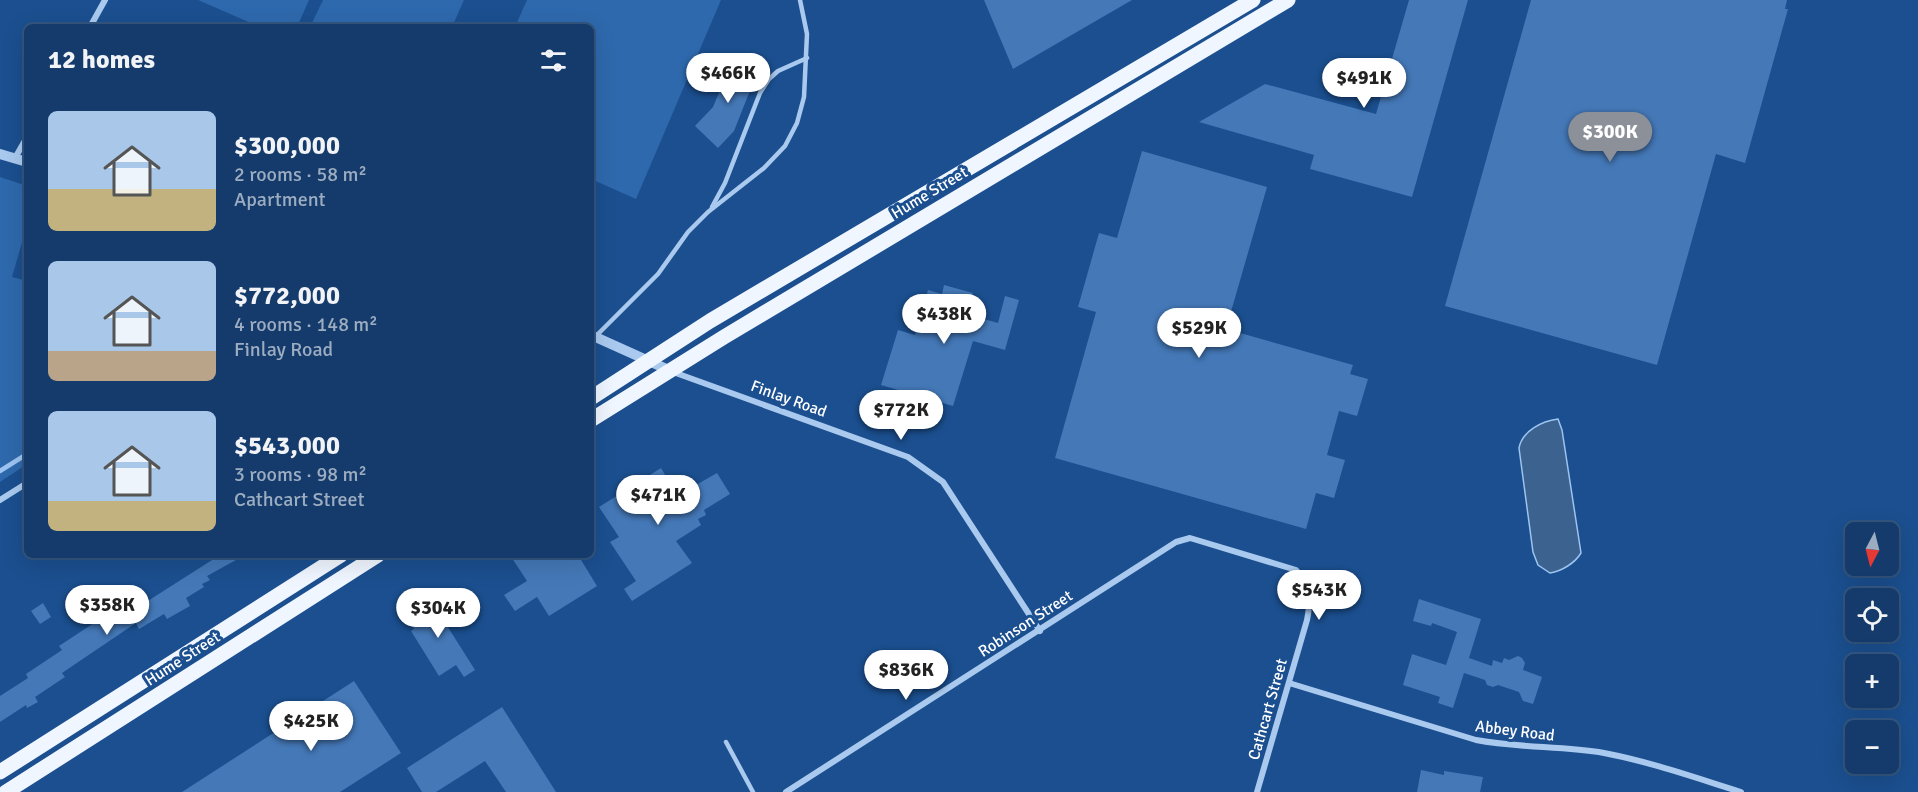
<!DOCTYPE html>
<html lang="en">
<head>
<meta charset="utf-8">
<style>
	:root { --surface:#143b6b; --page:#1d4271; --text:#f1f3f6; --muted:#9dadc1; --line:#33557e; --accent:#8c9099 }
	body { margin:0; font-family:Signika,sans-serif; background:var(--page); color:var(--text); height:100vh; display:flex; flex-direction:column; font-size:22px; white-space:nowrap }
	* { box-sizing:border-box; margin:0 }
	p { font-size:20px; color:var(--muted) }
	.icon { flex:none; width:33px; height:33px; fill:none; stroke:currentColor; stroke-width:2; stroke-linecap:round; stroke-linejoin:round }
	.map { position:relative; flex:1; overflow:hidden }
	.panel { position:absolute; left:24px; top:24px; width:570px; height:534px; display:flex; flex-direction:column; background:var(--surface); border-radius:9px; box-shadow:0 6px 24px #0002,0 0 0 2px var(--line) }
	.panel>* { flex:none }
	.needle { width:39px; rotate:187deg }
	.buttons { position:absolute; left:1845px; top:522px; display:grid; gap:12px }
	.buttons a { display:grid; place-items:center; width:54px; height:54px; border-radius:9px; background:var(--surface); box-shadow:0 6px 24px #0002,0 0 0 2px var(--line); font-size:30px }
	.price { position:absolute; translate:-50% -51px; padding:0 14px; border-radius:21px; background:#fff; color:#222; font-size:20px; line-height:39px; filter:drop-shadow(0 2px 3px #0008) }
	.price::after { content:''; position:absolute; left:50%; top:36px; width:18px; height:14px; margin-left:-9px; background:inherit; clip-path:polygon(0 0,100% 0,50% 100%) }
	.price.on { background:var(--accent); color:#fff }
	ul { padding:0; list-style:none }
	li { display:flex; align-items:center; gap:18px; height:150px; padding:0 24px }
	li span { display:grid; place-items:center; flex:none; width:168px; height:120px; border-radius:9px; color:#555 }
	li>.icon { margin-inline-start:auto }
	span .icon { width:72px; height:72px; fill:#fffc; stroke-width:1 }
	li b { font-size:26px }
	h2 { display:flex; justify-content:space-between; align-items:center; height:72px; padding:0 24px; font-size:26px }
	.map>svg:first-child { display:block }
	.green { fill:#2e69ad }
	.water { fill:#3c6290; stroke:#9cc4f0; stroke-width:1.5 }
	.lines { fill:none; stroke-linecap:round; stroke-linejoin:round }
	.stream { stroke:#9cc4f0; stroke-width:4.5 }
	.building { fill:#4478b7 }
	.service { stroke:#a9c9ee; stroke-width:4.5 }
	.minor { stroke:#a9c9ee; stroke-width:6 }
	.tertiary { stroke:#a9c9ee; stroke-width:10 }
	.primary { stroke:#f0f6ff; stroke-width:15 }
	.labels { text-anchor:middle; stroke-width:6; stroke-linejoin:round; paint-order:stroke }
	.street-label { font-size:16px; fill:#fff; stroke:#1b4f8f }
</style>
</head>
<body>
<div class="map">
<svg width="1918" height="792" viewBox="0 0 1918 792">
	<rect width="100%" height="100%" fill="#1b4f8f"/>
	<!-- green -->
	<g class="green">
		<path d="M 198,0 L 309,0 L 297,27 L 260,27 Z"/>
		<path d="M 323,0 L 464,0 L 452,27 L 310,27 Z"/>
		<path d="M 527,0 L 721,0 L 636,199 L 591,179 L 591,27 L 515,27 Z"/>
		<path d="M 0,177 L 27,186 L 27,225 L 12,277 L 27,281 L 27,464 L 0,482 Z"/>
	</g>
	<!-- water -->
	<path class="water" d="M 1558,419 L 1562,430 L 1581,553 C 1575,563 1562,571 1550,573 L 1538,565 L 1533,552 L 1519,448 C 1522,431 1542,421 1558,419 Z"/>
	<g class="lines">
		<!-- stream -->
		<path class="stream" d="M 0,471 L 27,454"/>
	</g>
	<!-- building -->
	<g class="building">
		<path d="M 984,0 L 1132,0 L 1013,69 Z"/>
		<path d="M 1409,0 L 1468,0 L 1412,197 L 1310,169 L 1314,155 L 1199,122 L 1265,84 L 1376,114 Z"/>
		<path d="M 1531,0 L 1787,0 L 1785,9 L 1788,9 L 1745,163 L 1716,154 L 1657,365 L 1445,306 Z"/>
		<path d="M 726,63 L 753,63 L 753,83 L 734,131 L 718,148 L 695,126 L 713,107 L 726,76 Z"/>
		<path d="M 1142,151 L 1267,187 L 1226,329 L 1353,365 L 1350,374 L 1368,379 L 1357,416 L 1339,411 L 1327,455 L 1345,460 L 1334,498 L 1316,493 L 1306,529 L 1055,458 L 1096,312 L 1078,307 L 1099,233 L 1117,238 Z"/>
		<path d="M 944,285 L 973,293 L 970,303 L 980,306 L 977,317 L 998,323 L 1005,296 L 1019,300 L 1005,350 L 973,341 L 953,406 L 881,385 L 898,330 L 915,335 L 928,290 L 942,294 Z"/>
		<path d="M 661,468 L 671,485 L 683,478 L 689,489 L 717,473 L 730,494 L 704,510 L 706,515 L 698,519 L 701,525 L 676,541 L 692,563 L 632,601 L 624,589 L 636,581 L 610,542 L 619,537 L 599,507 Z"/>
		<path d="M 220,555 L 245,555 L 207,576 L 210,580 L 202,584 L 204,587 L 186,598 L 190,606 L 167,619 L 164,614 L 139,629 L 136,623 L 62,673 L 65,677 L 35,697 L 38,702 L 27,708 L 26,705 L 0,722 L 0,696 L 28,678 L 26,674 L 62,650 L 59,646 L 112,611 L 115,616 L 141,600 L 143,604 Z"/>
		<path d="M 510,555 L 578,555 L 597,586 L 549,616 L 537,597 L 515,611 L 504,595 L 527,581 Z"/>
		<path d="M 435,597 L 444,611 L 439,613 L 475,670 L 464,677 L 456,665 L 439,676 L 411,631 L 414,629 L 405,615 Z"/>
		<path d="M 1419,599 L 1481,619 L 1469,658 L 1492,666 L 1493,660 L 1502,663 L 1504,658 L 1509,660 L 1518,656 L 1522,658 L 1525,663 L 1523,670 L 1542,677 L 1533,704 L 1523,701 L 1519,692 L 1498,685 L 1493,687 L 1487,685 L 1485,680 L 1464,673 L 1453,708 L 1438,703 L 1440,697 L 1403,685 L 1412,654 L 1446,665 L 1457,632 L 1432,623 L 1431,626 L 1413,621 Z"/>
		<path d="M 43,603 L 51,617 L 40,624 L 31,611 Z"/>
		<path d="M 354,681 L 401,753 L 340,792 L 182,792 Z"/>
		<path d="M 502,707 L 556,792 L 506,792 L 485,761 L 436,792 L 422,792 L 407,768 Z"/>
		<path d="M 1421,770 L 1444,775 L 1444,771 L 1483,777 L 1480,792 L 1417,792 Z"/>
	</g>
	<g class="lines">
		<!-- service -->
		<g class="service">
			<path d="M 712,207 L 725,183 L 760,93 L 769,79 L 778,71 L 807,58"/>
			<path d="M 596,336 L 658,274 L 688,232 L 708,212 L 764,168 L 785,146 L 797,123 L 804,97 L 807,34 L 800,0"/>
			<path d="M 726,742 L 753,792"/>
		</g>
		<!-- minor -->
		<g class="minor">
			<path d="M 90,27 L 105,0"/>
			<path d="M 15,158 L 27,137"/>
			<path d="M 673,372 L 908,457 L 943,482 L 1040,631"/>
			<path d="M 0,500 L 27,483"/>
			<path d="M 1289,683 L 1476,740 C 1518,748 1562,746 1604,753 C 1651,762 1696,778 1741,792"/>
			<path d="M 786,792 L 1162,551 L 1176,542 L 1190,538 L 1296,570 C 1311,586 1311,600 1307,620 L 1257,792"/>
		</g>
		<!-- tertiary -->
		<g class="tertiary">
			<path d="M 0,154 L 27,162"/>
			<path d="M 591,335 L 671,371"/>
		</g>
		<!-- primary -->
		<g class="primary">
			<path d="M 591,398 L 710,321 L 1253,0"/>
			<path d="M 591,420 L 724,337 L 1288,0"/>
			<path d="M 0,772 L 341,555"/>
			<path d="M 6,792 L 378,555"/>
		</g>
	</g>
	<g class="labels">
		<!-- street labels -->
		<g class="street-label">
			<text transform="translate(929 192) rotate(-31)" y="6">Hume Street</text>
			<text transform="translate(789 398) rotate(20)" y="6">Finlay Road</text>
			<text transform="translate(1025 623) rotate(-33)" y="6">Robinson Street</text>
			<text transform="translate(182 658) rotate(-33)" y="6">Hume Street</text>
			<text transform="translate(1267 709) rotate(-74)" y="6">Cathcart Street</text>
			<text transform="translate(1515 730) rotate(7)" y="6">Abbey Road</text>
		</g>
	</g>
</svg>
<div class="buttons">
<a><svg class="needle" viewBox="-14 -14 28 28"><path d="M0-13l5 13h-10z" fill="#e53935"/><path d="M0 13l5-13h-10z" fill="#9dadc1"/></svg></a>
<a><svg class="icon" aria-label="locate" viewBox="0 0 24 24"><circle cx="12" cy="12" r="6"/><path d="M12 2v4M12 18v4M2 12h4M18 12h4"/></svg></a>
<a>+</a>
<a>−</a>
</div>
<b class="price" style="left:728px;top:104px">$466K</b>
<b class="price" style="left:1364px;top:109px">$491K</b>
<b class="price on" style="left:1610px;top:163px">$300K</b>
<b class="price" style="left:944px;top:345px">$438K</b>
<b class="price" style="left:1199px;top:359px">$529K</b>
<b class="price" style="left:901px;top:441px">$772K</b>
<b class="price" style="left:658px;top:526px">$471K</b>
<b class="price" style="left:1319px;top:621px">$543K</b>
<b class="price" style="left:107px;top:636px">$358K</b>
<b class="price" style="left:438px;top:639px">$304K</b>
<b class="price" style="left:906px;top:701px">$836K</b>
<b class="price" style="left:311px;top:752px">$425K</b>
<section class="panel">
<h2>12 homes<svg class="icon" aria-label="filters" viewBox="0 0 24 24"><path d="M4 7h16M4 17h16"/><circle cx="9" cy="7" r="2"/><circle cx="15" cy="17" r="2"/></svg></h2>
<ul>
<li><span style="background:linear-gradient(#a9c7e8 65%,#c2b280 0)"><svg class="icon" aria-label="home" viewBox="0 0 24 24"><path d="M3 11l9-7 9 7M6 9v11h12V9"/></svg></span><div><b>$300,000</b><p>2 rooms · 58 m²</p><p>Apartment</p></div></li>
<li><span style="background:linear-gradient(#a9c7e8 75%,#b9a48a 0)"><svg class="icon" aria-label="home" viewBox="0 0 24 24"><path d="M3 11l9-7 9 7M6 9v11h12V9"/></svg></span><div><b>$772,000</b><p>4 rooms · 148 m²</p><p>Finlay Road</p></div></li>
<li><span style="background:linear-gradient(#a9c7e8 75%,#c2b280 0)"><svg class="icon" aria-label="home" viewBox="0 0 24 24"><path d="M3 11l9-7 9 7M6 9v11h12V9"/></svg></span><div><b>$543,000</b><p>3 rooms · 98 m²</p><p>Cathcart Street</p></div></li>
</ul>
</section>
</div>
</body>
</html>
